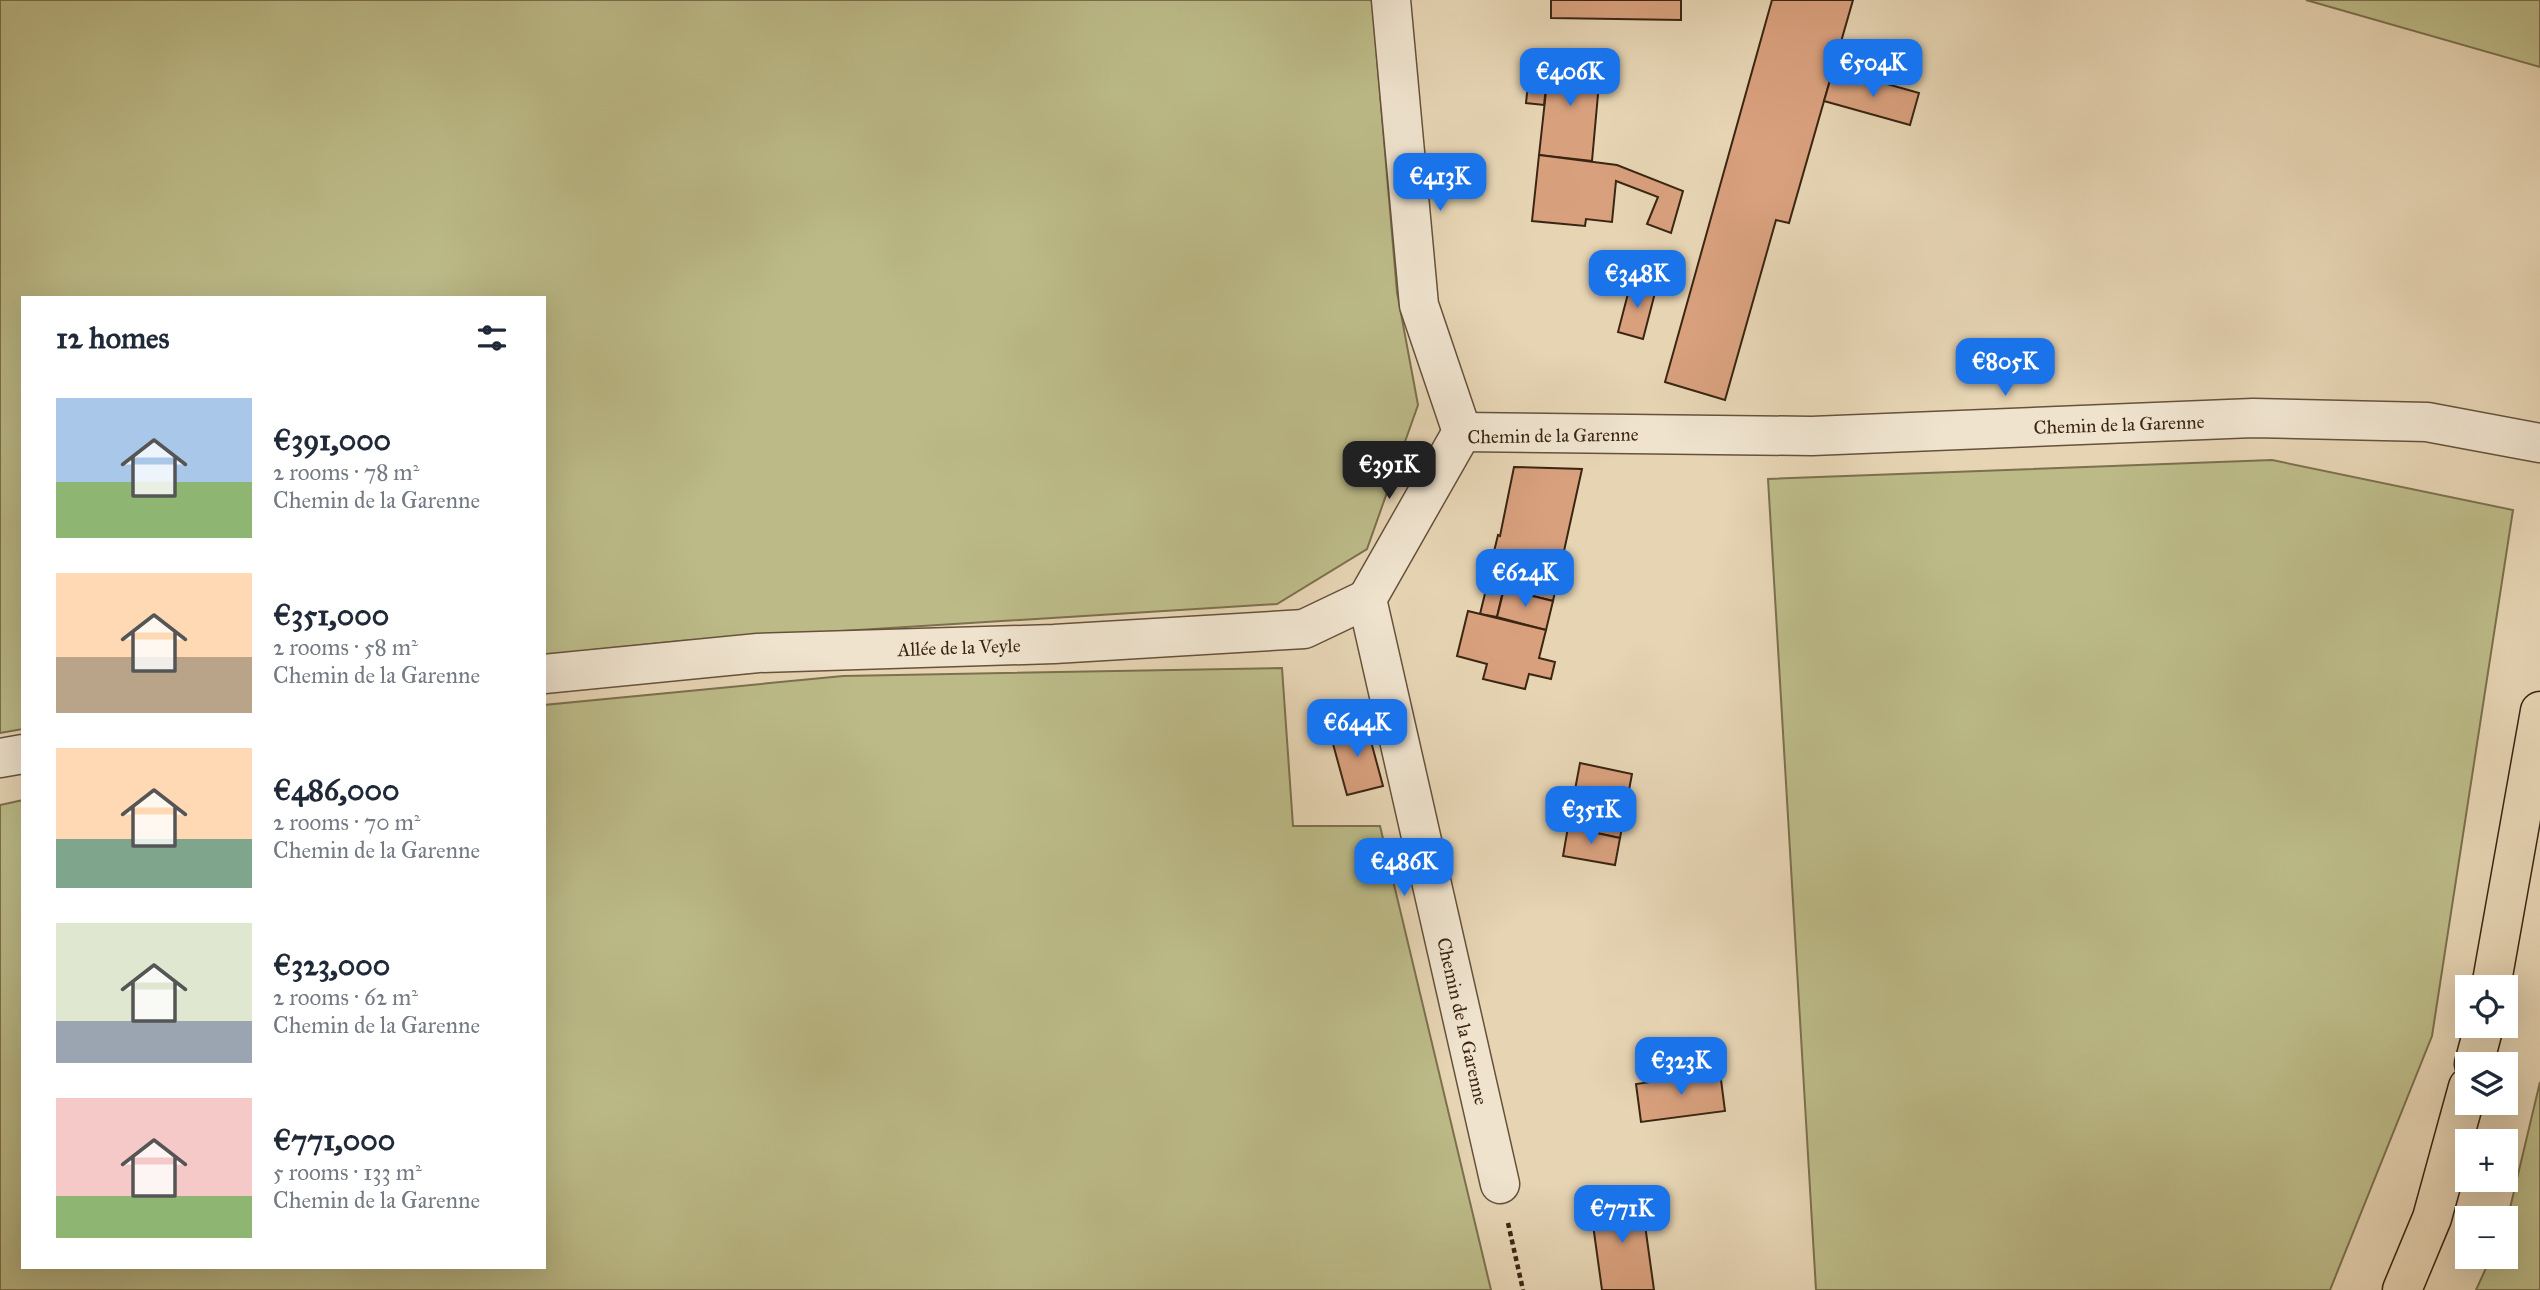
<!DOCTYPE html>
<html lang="en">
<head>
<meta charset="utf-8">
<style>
	:root { --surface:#fff; --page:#f6f6f7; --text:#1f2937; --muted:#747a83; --accent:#1a73e8 }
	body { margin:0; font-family:"IM FELL Great Primer",serif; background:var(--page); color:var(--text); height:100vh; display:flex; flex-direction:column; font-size:26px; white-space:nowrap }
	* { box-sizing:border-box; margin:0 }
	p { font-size:23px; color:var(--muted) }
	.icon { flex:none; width:38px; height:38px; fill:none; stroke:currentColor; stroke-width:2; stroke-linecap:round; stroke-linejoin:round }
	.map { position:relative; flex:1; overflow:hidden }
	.drawer { position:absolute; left:21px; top:296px; width:525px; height:973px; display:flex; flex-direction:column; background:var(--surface); border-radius:0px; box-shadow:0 7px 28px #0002 }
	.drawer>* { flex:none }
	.buttons { position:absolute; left:2455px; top:975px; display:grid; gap:14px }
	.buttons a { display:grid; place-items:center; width:63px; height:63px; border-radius:0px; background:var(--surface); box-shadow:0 7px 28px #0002; font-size:35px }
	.price { position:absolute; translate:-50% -60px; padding:0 16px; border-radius:14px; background:var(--accent); color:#fff; font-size:23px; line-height:46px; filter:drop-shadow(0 2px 4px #0008) }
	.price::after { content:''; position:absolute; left:50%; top:42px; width:21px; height:16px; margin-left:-10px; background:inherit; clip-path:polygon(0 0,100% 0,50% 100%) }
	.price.selected { background:#222; color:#fff }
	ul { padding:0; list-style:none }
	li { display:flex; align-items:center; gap:21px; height:175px; padding:0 35px }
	li span { display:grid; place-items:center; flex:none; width:196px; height:140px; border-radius:0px; color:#555 }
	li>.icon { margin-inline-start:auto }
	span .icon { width:84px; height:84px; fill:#fffc; stroke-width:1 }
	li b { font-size:30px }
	h2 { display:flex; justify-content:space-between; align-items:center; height:84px; padding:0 35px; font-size:30px }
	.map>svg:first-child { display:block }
	.green { fill:#bcbb88; stroke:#7c704e; stroke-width:2 }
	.building { fill:#d8a07d; stroke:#3b2613; stroke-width:2 }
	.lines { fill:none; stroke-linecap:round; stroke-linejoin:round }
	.minor-casing { stroke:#66523b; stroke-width:41 }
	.primary-casing { stroke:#3b2613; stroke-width:41 }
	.path { stroke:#3b2613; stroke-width:4.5; stroke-dasharray:5 3.5; stroke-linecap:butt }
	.minor { stroke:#efe3ce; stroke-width:38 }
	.primary { stroke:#e6d4b3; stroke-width:38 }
	.labels { text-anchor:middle; stroke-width:5; stroke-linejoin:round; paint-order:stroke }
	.street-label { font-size:19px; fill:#3b2613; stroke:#efe3ce }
</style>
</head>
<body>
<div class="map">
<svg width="2540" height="1290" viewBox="0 0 2540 1290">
	<rect width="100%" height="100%" fill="#e6d4b3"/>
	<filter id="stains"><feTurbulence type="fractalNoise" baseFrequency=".00286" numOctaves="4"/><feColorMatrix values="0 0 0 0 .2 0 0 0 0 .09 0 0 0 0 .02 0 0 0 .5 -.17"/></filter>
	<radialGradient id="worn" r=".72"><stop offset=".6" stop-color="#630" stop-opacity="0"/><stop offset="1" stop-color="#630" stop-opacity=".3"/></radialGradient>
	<!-- green -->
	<g class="green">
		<path d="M 0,0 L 1372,0 L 1397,292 L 1418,405 L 1367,549 L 1277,604 L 681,641 L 544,655 L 544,298 L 23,298 L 23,729 L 0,733 Z"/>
		<path d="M 2306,0 L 2540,0 L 2540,67 Z"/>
		<path d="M 2272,460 L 2513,510 L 2432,1036 L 2330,1290 L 1816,1290 L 1768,479 Z"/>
		<path d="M 1282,668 L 1293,826 L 1380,826 L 1491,1290 L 0,1290 L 0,805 L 23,800 L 23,1267 L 544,1267 L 544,705 L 843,676 Z"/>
		<path d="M 2540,1082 L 2540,1290 L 2476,1290 L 2491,1257 L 2506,1256 L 2506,1225 Z"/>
	</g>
	<!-- building -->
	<g class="building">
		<path d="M 1551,0 L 1681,0 L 1681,20 L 1551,18 Z"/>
		<path d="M 1772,0 L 1853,0 L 1789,223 L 1776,220 L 1725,400 L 1665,382 Z"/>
		<path d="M 1550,55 L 1601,61 L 1592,161 L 1539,155 Z"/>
		<path d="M 1531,56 L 1549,58 L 1544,105 L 1526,103 Z"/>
		<path d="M 1832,74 L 1866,84 L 1880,82 L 1919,93 L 1910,125 L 1824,101 Z"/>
		<path d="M 1539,155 L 1617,165 L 1683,191 L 1671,233 L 1647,224 L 1658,197 L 1616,181 L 1612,222 L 1586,219 L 1585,226 L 1532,221 Z"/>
		<path d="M 1631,282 L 1656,289 L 1643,339 L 1618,332 Z"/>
		<path d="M 1514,467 L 1582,469 L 1553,601 L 1504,589 L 1508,569 L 1491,564 L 1498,535 L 1500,536 Z"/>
		<path d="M 1492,565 L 1508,569 L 1497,617 L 1480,614 Z"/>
		<path d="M 1504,589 L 1553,601 L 1546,630 L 1497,617 Z"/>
		<path d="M 1468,611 L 1546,630 L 1539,658 L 1555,662 L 1551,679 L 1529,674 L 1525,689 L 1483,679 L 1487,664 L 1457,656 Z"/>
		<path d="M 1366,723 L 1383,786 L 1347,795 L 1330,733 Z"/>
		<path d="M 1580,763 L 1632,774 L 1620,838 L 1568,827 Z"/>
		<path d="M 1568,827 L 1620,838 L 1615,865 L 1563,856 Z"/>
		<path d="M 1720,1072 L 1725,1111 L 1641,1122 L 1636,1084 Z"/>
		<path d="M 1641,1196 L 1654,1290 L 1602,1290 L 1590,1203 Z"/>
	</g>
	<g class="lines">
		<!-- minor casing -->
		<g class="minor-casing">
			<g id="minor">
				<path d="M 1391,0 L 1419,305 L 1462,432"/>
				<path d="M 1462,432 L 1812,436 L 2253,418 L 2427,422 L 2540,443"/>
				<path d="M 1462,432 L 1367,599 L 1500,1184"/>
				<path d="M 544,674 L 758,653 L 1054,644 L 1304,629 L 1367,599"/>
				<path d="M 0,758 L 23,754"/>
			</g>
		</g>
		<!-- primary casing -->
		<g class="primary-casing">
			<g id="primary">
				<path d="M 2491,987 L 2540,711"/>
				<path d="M 2474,1064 L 2484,1026"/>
				<path d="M 2402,1290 L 2432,1218 L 2468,1087"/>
			</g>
		</g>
		<!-- path -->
		<path class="path" d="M 1508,1223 L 1523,1290"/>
		<!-- minor -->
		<use href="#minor" class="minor"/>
		<!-- primary -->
		<use href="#primary" class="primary"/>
	</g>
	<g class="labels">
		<!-- street labels -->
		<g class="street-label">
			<text transform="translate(2119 424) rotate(-2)" y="7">Chemin de la Garenne</text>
			<text transform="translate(1553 435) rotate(-1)" y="7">Chemin de la Garenne</text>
			<text transform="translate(959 647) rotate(-2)" y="7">Allée de la Veyle</text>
			<text transform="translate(1463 1021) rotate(77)" y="7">Chemin de la Garenne</text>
		</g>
	</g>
	<rect width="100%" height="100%" filter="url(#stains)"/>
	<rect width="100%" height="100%" fill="url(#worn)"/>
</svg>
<div class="buttons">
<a><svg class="icon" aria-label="locate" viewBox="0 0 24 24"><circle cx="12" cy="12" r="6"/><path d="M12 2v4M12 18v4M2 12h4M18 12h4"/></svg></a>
<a><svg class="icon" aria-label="layers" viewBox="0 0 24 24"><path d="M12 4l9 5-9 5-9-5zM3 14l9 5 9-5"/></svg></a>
<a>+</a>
<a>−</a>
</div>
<b class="price" style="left:1873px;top:99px">€504K</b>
<b class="price" style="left:1570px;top:108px">€406K</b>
<b class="price" style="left:1440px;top:213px">€413K</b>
<b class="price" style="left:1637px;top:310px">€348K</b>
<b class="price" style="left:2005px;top:398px">€805K</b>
<b class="price selected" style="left:1389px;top:501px">€391K</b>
<b class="price" style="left:1525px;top:609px">€624K</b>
<b class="price" style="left:1357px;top:759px">€644K</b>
<b class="price" style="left:1591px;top:846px">€351K</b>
<b class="price" style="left:1404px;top:898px">€486K</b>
<b class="price" style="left:1681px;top:1097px">€323K</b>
<b class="price" style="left:1622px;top:1245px">€771K</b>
<section class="drawer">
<h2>12 homes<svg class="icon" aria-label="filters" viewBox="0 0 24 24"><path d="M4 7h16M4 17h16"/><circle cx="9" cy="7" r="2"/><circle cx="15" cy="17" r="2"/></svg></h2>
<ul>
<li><span style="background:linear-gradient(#a9c7e8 60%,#8fb573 0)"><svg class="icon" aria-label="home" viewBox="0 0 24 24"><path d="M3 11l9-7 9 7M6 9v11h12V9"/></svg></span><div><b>€391,000</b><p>2 rooms · 78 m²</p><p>Chemin de la Garenne</p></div></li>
<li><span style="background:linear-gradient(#ffd9b3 60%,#b9a48a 0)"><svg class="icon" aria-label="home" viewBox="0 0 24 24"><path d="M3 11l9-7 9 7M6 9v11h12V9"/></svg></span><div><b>€351,000</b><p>2 rooms · 58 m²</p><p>Chemin de la Garenne</p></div></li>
<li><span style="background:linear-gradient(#ffd9b3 65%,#7fa58c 0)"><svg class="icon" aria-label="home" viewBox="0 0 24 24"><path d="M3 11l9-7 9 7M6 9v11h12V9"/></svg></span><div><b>€486,000</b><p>2 rooms · 70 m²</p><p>Chemin de la Garenne</p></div></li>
<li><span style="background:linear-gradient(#dfe7d0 70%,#9aa5b1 0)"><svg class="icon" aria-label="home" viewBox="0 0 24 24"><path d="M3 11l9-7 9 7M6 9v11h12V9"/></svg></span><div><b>€323,000</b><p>2 rooms · 62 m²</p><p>Chemin de la Garenne</p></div></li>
<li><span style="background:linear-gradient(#f6c9c9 70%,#8fb573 0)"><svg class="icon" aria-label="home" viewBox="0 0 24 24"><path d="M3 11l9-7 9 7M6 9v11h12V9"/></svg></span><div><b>€771,000</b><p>5 rooms · 133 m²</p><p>Chemin de la Garenne</p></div></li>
</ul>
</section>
</div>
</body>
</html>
